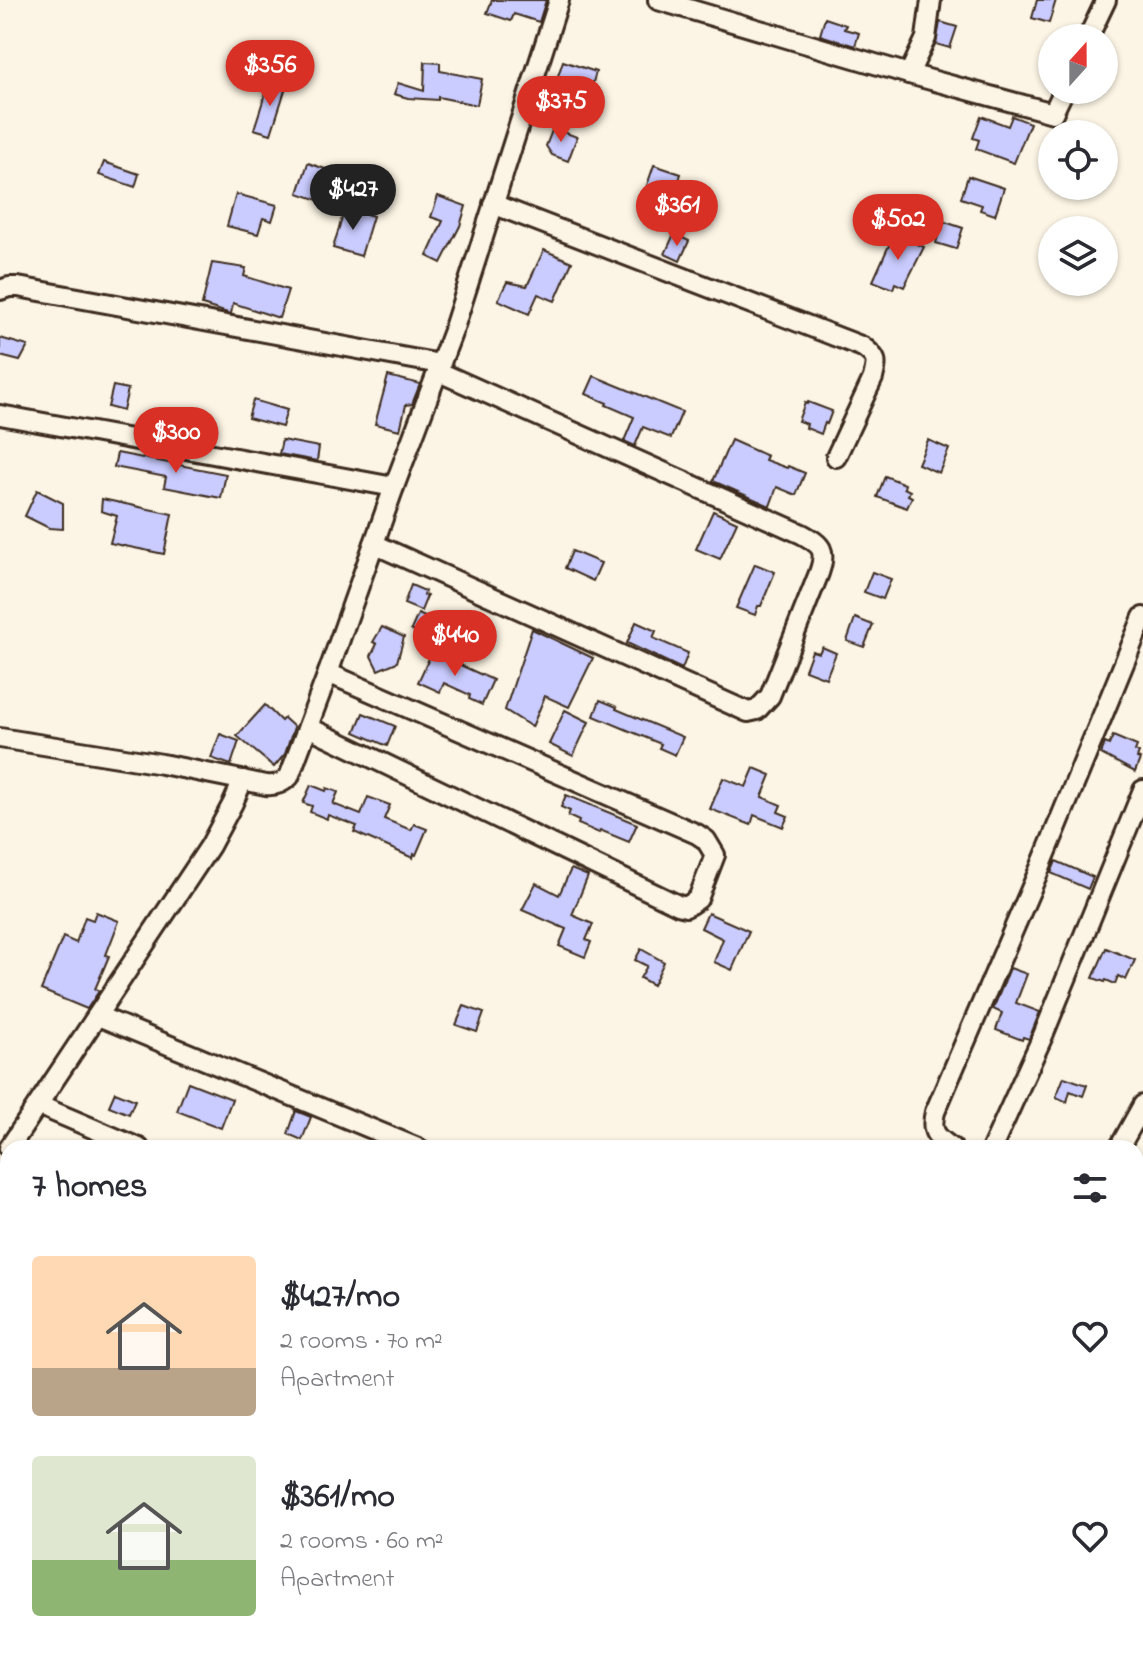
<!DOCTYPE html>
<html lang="en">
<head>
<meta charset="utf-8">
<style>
	:root { --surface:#fff; --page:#f2f2f3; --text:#2b2b33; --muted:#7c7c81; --accent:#d93025 }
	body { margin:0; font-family:"Indie Flower",sans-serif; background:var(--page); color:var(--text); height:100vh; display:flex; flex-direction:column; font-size:30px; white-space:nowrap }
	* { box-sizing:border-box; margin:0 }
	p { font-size:26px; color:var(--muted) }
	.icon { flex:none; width:44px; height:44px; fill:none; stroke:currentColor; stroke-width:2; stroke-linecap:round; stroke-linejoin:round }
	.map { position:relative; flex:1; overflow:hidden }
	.sheet { position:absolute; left:0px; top:1140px; width:1144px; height:514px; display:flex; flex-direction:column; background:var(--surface); border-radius:24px 24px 0 0; box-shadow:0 2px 6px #0004 }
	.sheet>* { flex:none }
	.needle { width:52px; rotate:21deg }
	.tools { position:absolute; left:1038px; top:24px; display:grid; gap:16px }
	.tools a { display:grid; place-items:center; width:80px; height:80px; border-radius:50%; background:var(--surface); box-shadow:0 2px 6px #0004; font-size:40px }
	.price { position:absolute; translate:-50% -68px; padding:0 18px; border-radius:28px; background:var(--accent); color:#fff; font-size:26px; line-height:52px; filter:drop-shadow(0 2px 4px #0008) }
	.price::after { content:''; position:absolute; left:50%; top:48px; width:24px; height:18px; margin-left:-12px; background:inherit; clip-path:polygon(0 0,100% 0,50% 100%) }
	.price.on { background:#222; color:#fff }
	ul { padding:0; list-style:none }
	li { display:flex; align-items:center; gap:24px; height:200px; padding:0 32px }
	li span { display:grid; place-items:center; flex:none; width:224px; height:160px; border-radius:8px; color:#555 }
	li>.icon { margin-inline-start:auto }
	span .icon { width:96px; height:96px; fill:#fffc; stroke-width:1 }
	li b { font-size:34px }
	h2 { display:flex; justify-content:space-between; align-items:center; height:96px; padding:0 32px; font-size:34px }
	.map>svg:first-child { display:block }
	.building { fill:#caccff; stroke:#3b2a1e; stroke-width:2 }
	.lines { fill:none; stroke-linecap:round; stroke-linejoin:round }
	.minor-casing { stroke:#3b2a1e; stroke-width:24 }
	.minor { stroke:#fcf5e5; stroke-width:18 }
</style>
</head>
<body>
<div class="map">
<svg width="1143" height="1653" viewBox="0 0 1143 1653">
	<rect width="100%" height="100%" fill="#fcf5e5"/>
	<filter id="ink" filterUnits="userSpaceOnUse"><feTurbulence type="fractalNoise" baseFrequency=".0125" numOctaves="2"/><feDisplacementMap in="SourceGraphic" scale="16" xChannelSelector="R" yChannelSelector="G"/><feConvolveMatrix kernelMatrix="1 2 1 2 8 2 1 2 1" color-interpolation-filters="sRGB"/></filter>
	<g filter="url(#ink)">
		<!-- building -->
		<g class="building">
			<path d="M 492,0 L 546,0 L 539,22 L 514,14 L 511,21 L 487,13 Z"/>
			<path d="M 1037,0 L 1056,0 L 1049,23 L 1032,18 Z"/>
			<path d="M 825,18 L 846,25 L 844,29 L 859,33 L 855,46 L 820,35 Z"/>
			<path d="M 940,22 L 957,27 L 950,48 L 936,44 Z"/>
			<path d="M 563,61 L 596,72 L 590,93 L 576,89 L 572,101 L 552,94 Z"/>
			<path d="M 425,62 L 440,63 L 440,71 L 482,79 L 477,105 L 438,97 L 438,100 L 408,98 L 394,94 L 398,83 L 424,91 Z"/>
			<path d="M 269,82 L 286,87 L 271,134 L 254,129 Z"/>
			<path d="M 981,116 L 1008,126 L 1012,116 L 1030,123 L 1014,163 L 976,149 L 979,140 L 973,138 Z"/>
			<path d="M 553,128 L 577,137 L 568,161 L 552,155 L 546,146 Z"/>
			<path d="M 104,162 L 139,174 L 135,187 L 99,175 Z"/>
			<path d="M 308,163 L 343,175 L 333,205 L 298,193 Z"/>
			<path d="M 654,165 L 681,174 L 671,206 L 643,197 Z"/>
			<path d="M 968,176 L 1004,188 L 995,215 L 980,210 L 982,205 L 961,198 Z"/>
			<path d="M 236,194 L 277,205 L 272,221 L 263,218 L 258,234 L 227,226 Z"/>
			<path d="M 438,196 L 466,206 L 460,226 L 441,263 L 427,256 L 443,221 L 431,217 Z"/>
			<path d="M 345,208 L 373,216 L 361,256 L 333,248 Z"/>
			<path d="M 942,221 L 963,228 L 956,249 L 936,243 Z"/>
			<path d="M 674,234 L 689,241 L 680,261 L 665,254 Z"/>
			<path d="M 894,234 L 924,247 L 904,287 L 895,283 L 893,289 L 873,281 Z"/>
			<path d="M 544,250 L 572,262 L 555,301 L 538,294 L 529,314 L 498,300 L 507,282 L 527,286 Z"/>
			<path d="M 212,263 L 246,268 L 244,276 L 288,290 L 279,318 L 233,303 L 231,314 L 202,305 Z"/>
			<path d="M 0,338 L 28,346 L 20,361 L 0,356 Z"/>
			<path d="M 388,376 L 420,384 L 412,404 L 406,405 L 400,430 L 375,424 Z"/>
			<path d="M 594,376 L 682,412 L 671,438 L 643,427 L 635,446 L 624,441 L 634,417 L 606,405 L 607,403 L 586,394 Z"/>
			<path d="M 113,386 L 128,389 L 123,411 L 108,407 Z"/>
			<path d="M 253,400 L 287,410 L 282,427 L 248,418 Z"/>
			<path d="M 808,402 L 832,411 L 827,424 L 825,423 L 821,434 L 806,428 L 807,424 L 798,421 L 805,403 L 807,404 Z"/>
			<path d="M 282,440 L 319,447 L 317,461 L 279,454 Z"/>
			<path d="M 731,440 L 767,456 L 765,460 L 787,468 L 788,466 L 805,473 L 796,495 L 777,487 L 770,506 L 713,481 Z"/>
			<path d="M 928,440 L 949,449 L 939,473 L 918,464 Z"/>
			<path d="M 117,453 L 226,474 L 221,498 L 164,487 L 166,477 L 114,467 Z"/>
			<path d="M 885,476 L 905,484 L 904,488 L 910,491 L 908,495 L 912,497 L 907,508 L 877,497 Z"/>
			<path d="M 37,490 L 63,503 L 63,529 L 49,528 L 25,516 Z"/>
			<path d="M 102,499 L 172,514 L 164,554 L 110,543 L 117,516 L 101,511 Z"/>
			<path d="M 713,511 L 737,522 L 720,559 L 696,549 Z"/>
			<path d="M 572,551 L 601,563 L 593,581 L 565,568 Z"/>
			<path d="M 755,564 L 775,572 L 761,606 L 758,606 L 755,615 L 736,608 Z"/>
			<path d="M 872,572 L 891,579 L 883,599 L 864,592 Z"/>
			<path d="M 411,585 L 425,591 L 424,595 L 427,596 L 421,611 L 404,604 Z"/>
			<path d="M 418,614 L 446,626 L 438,644 L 411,630 Z"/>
			<path d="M 855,618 L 873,625 L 864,647 L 847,641 Z"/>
			<path d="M 636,622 L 656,631 L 653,638 L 688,653 L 682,669 L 627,643 Z"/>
			<path d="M 382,627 L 404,637 L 397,662 L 378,670 L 371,656 L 377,644 L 373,642 Z"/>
			<path d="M 532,629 L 593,658 L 569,707 L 545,696 L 532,727 L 505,710 Z"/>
			<path d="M 822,647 L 836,653 L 826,678 L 805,670 L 812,651 L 819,653 Z"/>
			<path d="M 432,652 L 493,680 L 482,705 L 469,699 L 470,695 L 444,683 L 440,692 L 418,682 Z"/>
			<path d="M 600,700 L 617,707 L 616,709 L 683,737 L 675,755 L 659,748 L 661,744 L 594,716 Z"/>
			<path d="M 265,705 L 281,721 L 284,718 L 294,727 L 285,754 L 274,767 L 237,736 Z"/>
			<path d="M 565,710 L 589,722 L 573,756 L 549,744 Z"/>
			<path d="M 363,713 L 395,726 L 387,746 L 355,732 Z"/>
			<path d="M 220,734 L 239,741 L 231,765 L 211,758 Z"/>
			<path d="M 1113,736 L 1137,746 L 1135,751 L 1139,753 L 1137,758 L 1140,759 L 1135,772 L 1101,754 L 1105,743 L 1109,745 Z"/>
			<path d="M 754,768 L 771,775 L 762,797 L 781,805 L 778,812 L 788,816 L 783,827 L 754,815 L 751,825 L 710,809 L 723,778 L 746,787 Z"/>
			<path d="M 311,785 L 326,791 L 327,788 L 338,792 L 333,804 L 361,815 L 368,797 L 390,805 L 384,819 L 411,830 L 414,824 L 427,829 L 416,855 L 414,854 L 413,858 L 354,832 L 357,826 L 328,815 L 327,819 L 310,812 L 312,806 L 303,803 Z"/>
			<path d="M 566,795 L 637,824 L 629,842 L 600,830 L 599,833 L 578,824 L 579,821 L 568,816 L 570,811 L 561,807 Z"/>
			<path d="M 1056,861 L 1093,877 L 1088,889 L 1051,873 Z"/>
			<path d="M 571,869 L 588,876 L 572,915 L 593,924 L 586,940 L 591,942 L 585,957 L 559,946 L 566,929 L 522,910 L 536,883 L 559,895 Z"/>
			<path d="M 96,912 L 119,921 L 106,955 L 109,956 L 95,989 L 99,991 L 87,1009 L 41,990 L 63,937 L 76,943 L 85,917 L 93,920 Z"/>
			<path d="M 708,913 L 749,931 L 732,970 L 714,962 L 723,939 L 701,928 Z"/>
			<path d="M 1106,948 L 1135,960 L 1126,980 L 1118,976 L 1115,984 L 1106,980 L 1105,982 L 1093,978 Z"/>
			<path d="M 641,949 L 664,962 L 653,985 L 640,978 L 647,966 L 635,960 Z"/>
			<path d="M 1010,968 L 1027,974 L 1016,1003 L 1040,1012 L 1029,1039 L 1023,1037 L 1022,1040 L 996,1030 L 1002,1013 L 993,1009 Z"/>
			<path d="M 464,1006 L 484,1013 L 477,1032 L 456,1025 Z"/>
			<path d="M 1064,1077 L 1087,1085 L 1083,1096 L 1070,1091 L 1067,1102 L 1056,1097 Z"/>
			<path d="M 188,1082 L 232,1099 L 221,1128 L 177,1111 Z"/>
			<path d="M 115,1092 L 135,1100 L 129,1114 L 109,1106 Z"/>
			<path d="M 296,1111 L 311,1117 L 302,1140 L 288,1134 Z"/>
		</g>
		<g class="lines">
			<!-- minor casing -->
			<g class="minor-casing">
				<g id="minor">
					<path d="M 658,0 L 909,74 L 1053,113 L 1064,90"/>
					<path d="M 1088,38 L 1106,0"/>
					<path d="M 909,74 L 926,38 L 931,0"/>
					<path d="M 493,204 L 863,347 C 878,358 877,361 873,378 L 836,457"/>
					<path d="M 0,290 L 9,287 L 18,287 L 440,364"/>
					<path d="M 0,415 L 394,487"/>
					<path d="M 374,544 L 748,712 L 757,710 L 770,696 L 819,573 C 827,550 822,545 802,534 L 437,371"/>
					<path d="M 308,727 L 678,905 L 686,907 L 698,899 L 715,855 L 706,840 L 697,834 L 328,673"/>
					<path d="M 0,738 L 162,764 L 266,785 C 276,786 282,783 289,777 L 328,673 L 394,487 L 454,328 L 559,0"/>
					<path d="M 98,1016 L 418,1148"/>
					<path d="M 38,1105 L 139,1148"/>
					<path d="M 9,1148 L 210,846 L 233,803 L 243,780"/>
					<path d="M 952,1148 C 936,1137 930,1132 935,1112 L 1040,868 L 1143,617"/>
					<path d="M 992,1148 L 1042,1038 L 1143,790"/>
					<path d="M 1119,1148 L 1143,1105"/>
					<path d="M 0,1219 L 8,1222"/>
					<path d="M 1136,1314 L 1143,1322"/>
					<path d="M 0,1347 L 8,1350"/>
					<path d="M 1136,1398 L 1143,1383"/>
					<path d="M 0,1488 L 8,1491"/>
					<path d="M 0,1624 L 8,1627"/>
					<path d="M 72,1646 L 96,1653"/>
					<path d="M 1052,1646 L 1058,1653"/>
					<path d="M 236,1653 L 239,1646"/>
					<path d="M 383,1653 L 386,1646"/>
					<path d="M 704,1653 L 707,1646"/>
					<path d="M 824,1653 L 827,1646"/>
					<path d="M 942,1653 L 946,1646"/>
				</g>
			</g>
			<!-- minor -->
			<use href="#minor" class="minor"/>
		</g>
	</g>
</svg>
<div class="tools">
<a><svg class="needle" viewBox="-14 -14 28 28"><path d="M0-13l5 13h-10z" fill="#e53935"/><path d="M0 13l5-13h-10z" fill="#7c7c81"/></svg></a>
<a><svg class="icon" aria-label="locate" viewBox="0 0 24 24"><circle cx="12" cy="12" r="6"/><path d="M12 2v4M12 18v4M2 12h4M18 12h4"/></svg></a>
<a><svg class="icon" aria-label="layers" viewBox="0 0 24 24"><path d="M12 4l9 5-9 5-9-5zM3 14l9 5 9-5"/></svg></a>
</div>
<b class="price" style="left:270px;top:108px">$356</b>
<b class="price" style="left:561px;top:144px">$375</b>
<b class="price on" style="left:353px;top:232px">$427</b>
<b class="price" style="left:677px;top:248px">$361</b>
<b class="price" style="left:898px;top:262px">$502</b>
<b class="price" style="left:176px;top:475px">$300</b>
<b class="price" style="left:455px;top:678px">$440</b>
<section class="sheet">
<h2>7 homes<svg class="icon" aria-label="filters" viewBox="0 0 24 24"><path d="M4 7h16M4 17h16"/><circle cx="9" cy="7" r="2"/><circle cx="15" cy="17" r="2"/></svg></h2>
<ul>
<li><span style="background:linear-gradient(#ffd9b3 70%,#b9a48a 0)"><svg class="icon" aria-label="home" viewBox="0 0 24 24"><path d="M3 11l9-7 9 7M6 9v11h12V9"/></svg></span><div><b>$427/mo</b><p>2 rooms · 70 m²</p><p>Apartment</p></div><svg class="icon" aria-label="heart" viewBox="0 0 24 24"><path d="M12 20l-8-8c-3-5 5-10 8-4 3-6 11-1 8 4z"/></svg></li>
<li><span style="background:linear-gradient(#dfe7d0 65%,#8fb573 0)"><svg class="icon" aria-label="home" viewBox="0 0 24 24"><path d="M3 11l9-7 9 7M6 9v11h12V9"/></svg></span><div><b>$361/mo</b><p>2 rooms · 60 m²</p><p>Apartment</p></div><svg class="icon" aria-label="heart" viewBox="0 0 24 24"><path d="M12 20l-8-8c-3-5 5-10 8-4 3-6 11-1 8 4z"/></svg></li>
</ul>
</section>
</div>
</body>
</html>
